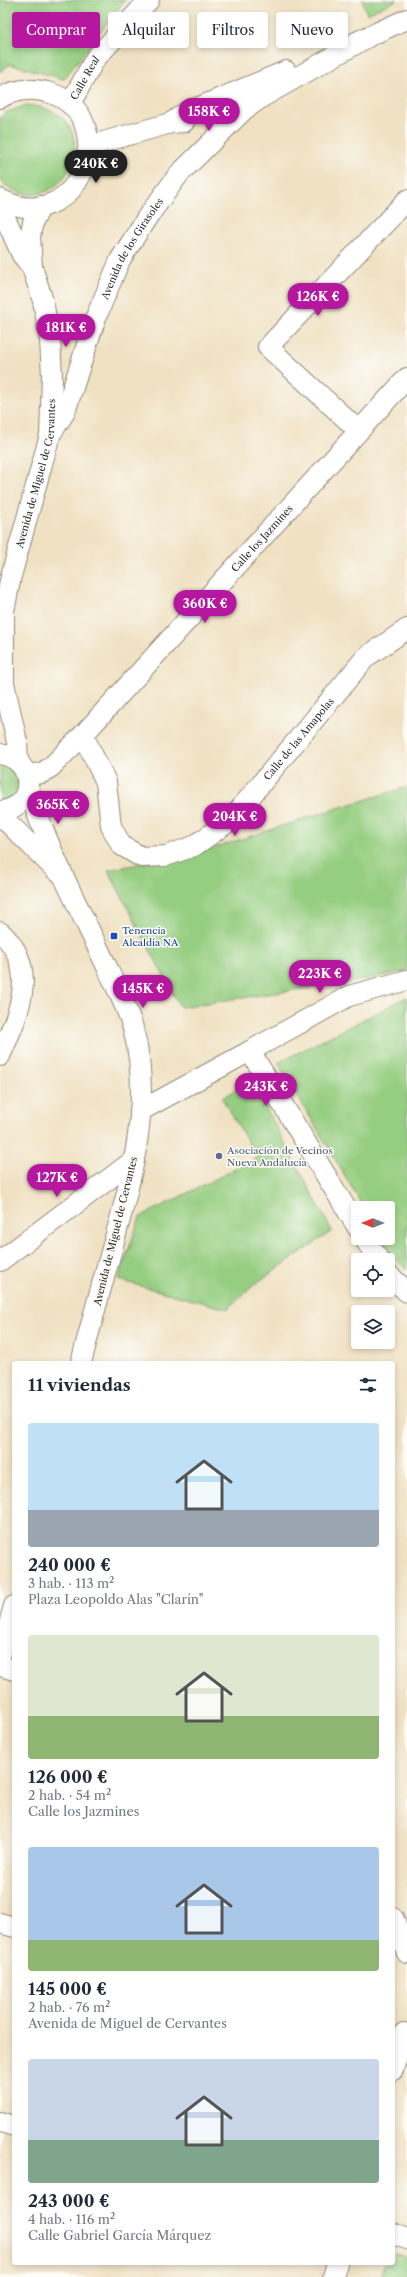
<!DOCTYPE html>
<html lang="es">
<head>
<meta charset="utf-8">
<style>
	:root { --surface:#fff; --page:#f2f2f3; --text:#1f2937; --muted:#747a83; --accent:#b5179e }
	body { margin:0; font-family:"Libre Caslon Text",serif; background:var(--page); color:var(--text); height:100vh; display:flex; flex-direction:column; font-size:15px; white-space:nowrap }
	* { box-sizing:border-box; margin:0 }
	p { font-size:13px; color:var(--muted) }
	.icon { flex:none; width:22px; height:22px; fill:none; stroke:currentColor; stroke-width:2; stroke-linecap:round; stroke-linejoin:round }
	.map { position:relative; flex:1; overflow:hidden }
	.drawer { position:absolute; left:12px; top:1361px; width:383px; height:904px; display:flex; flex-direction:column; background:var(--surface); border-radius:4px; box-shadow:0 2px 6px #0003 }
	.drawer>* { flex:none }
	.top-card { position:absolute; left:12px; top:12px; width:383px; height:36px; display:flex; gap:8px }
	.needle { width:26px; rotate:270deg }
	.fabs { position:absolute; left:351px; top:1201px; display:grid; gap:8px }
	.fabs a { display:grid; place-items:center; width:44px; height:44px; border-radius:4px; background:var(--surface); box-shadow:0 2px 6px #0003; font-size:20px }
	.price { position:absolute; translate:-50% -34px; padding:0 9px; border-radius:14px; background:var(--accent); color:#fff; font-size:13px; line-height:26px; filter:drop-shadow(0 1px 2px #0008) }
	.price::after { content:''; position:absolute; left:50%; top:24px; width:12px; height:9px; margin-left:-6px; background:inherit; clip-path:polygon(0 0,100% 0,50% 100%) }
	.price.current { background:#222; color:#fff }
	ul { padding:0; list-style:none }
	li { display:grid; align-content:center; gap:8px; height:212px; padding:0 16px }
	li span { display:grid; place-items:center; height:124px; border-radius:4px; color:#555 }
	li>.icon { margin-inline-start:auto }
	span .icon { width:72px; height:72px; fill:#fffc; stroke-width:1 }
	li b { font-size:17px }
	h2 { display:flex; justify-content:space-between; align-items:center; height:48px; padding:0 16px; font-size:17px }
	.chip { padding:0 14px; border-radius:4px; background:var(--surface); box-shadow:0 2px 6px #0003; font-size:14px; line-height:36px }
	.chip.current { background:var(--accent); color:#fff }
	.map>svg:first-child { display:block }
	.green { fill:#96ce81; stroke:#607c56 }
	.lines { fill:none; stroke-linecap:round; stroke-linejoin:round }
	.minor-casing { stroke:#8e8676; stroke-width:22 }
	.minor { stroke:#fff; stroke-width:20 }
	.transit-dot { fill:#1a4fb4; stroke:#fdfcf7; stroke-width:1.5 }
	.service-dot { fill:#5c6f8a; stroke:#fdfcf7; stroke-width:1.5 }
	.labels { text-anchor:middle; stroke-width:3; stroke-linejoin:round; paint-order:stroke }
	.street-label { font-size:10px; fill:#2b2b2b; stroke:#fdfcf7 }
	.transit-label { font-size:10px; fill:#164399; stroke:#fdfcf7; text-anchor:start }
	.service-label { font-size:10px; fill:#4e5e75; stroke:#fdfcf7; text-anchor:start }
</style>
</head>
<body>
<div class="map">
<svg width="407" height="2277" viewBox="0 0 407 2277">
	<rect width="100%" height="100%" fill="#fdfcf7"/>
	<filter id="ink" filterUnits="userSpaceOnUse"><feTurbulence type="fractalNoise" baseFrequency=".025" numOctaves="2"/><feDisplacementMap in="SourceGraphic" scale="8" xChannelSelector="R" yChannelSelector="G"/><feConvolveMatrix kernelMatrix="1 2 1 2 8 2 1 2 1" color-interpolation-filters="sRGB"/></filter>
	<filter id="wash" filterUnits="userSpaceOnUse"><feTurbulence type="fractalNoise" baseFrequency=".012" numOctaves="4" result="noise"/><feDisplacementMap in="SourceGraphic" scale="16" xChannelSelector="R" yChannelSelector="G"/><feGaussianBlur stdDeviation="0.9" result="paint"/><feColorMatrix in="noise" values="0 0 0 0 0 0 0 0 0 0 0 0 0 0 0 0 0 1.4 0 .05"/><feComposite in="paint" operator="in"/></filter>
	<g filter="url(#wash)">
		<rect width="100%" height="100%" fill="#f0e1c2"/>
		<!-- green -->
		<g class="green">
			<path d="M 0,0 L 125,0 L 64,79 L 10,64 L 0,72 Z"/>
			<path d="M 362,0 L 397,0 L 367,14 Z"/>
			<path d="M 26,105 C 119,111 61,235 0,181 L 0,118 L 5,113 Z"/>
			<path d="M 0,764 L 13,769 C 21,785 20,797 0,801 Z"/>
			<path d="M 407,787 L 407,971 L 362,980 L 180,1007 L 108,870 L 205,851 L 328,811 Z"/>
			<path d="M 407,997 L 407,1270 L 393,1257 L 382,1238 L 388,1238 L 388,1208 L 364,1208 L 278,1063 Z"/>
			<path d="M 251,1080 L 332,1231 L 255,1284 L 227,1309 L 118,1280 L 140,1217 L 257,1158 L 222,1098 Z"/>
			<path d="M 393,2254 L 407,2258 L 407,2277 L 380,2277 L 384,2263 L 393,2263 Z"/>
		</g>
	</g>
	<g filter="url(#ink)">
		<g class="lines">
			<!-- minor casing -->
			<g class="minor-casing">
				<g id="minor">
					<path d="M 356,42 L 407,19"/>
					<path d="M 0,98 C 15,89 31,88 47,92 C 126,114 80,241 0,199"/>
					<path id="s1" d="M 70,104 L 95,59 L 149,0"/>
					<path d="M 171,123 L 185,113 L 286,71"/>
					<path d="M 89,146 L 171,123 L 184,122"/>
					<path d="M 0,206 L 22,255 L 31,266"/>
					<path d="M 358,430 L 268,347 L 407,200"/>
					<path id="s2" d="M 50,435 L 65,412 L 96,317 L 120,260 L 146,219 L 179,174 L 245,109 L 264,96 L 368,37"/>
					<path d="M 4,683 L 17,742 L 18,760"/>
					<path id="s3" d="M 0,700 L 4,681 L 4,611 L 11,576 L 50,435 L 52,376 L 50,340 L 43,301 L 32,267 L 30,236 L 33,222 L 41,206"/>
					<path id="s4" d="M 83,735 L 106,782 L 111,826 L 121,845 L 141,857 L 166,856 L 194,846 L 231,820 L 366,657 L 407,629"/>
					<path d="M 0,754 C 38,760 35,809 0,811"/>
					<path id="s5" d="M 27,775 L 42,773 L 51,767 L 83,735 L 407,378"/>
					<path d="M 28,786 C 47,849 79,907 107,967 C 116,988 129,1010 134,1032 C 152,1104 132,1176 113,1245 C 102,1284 91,1324 81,1363"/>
					<path d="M 0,815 L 57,871"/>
					<path d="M 0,932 C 41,968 18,1015 0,1056"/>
					<path d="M 250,1051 L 349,996 L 407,980"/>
					<path d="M 140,1111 L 250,1051 L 358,1228"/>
					<path d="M 364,1238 L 379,1260"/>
					<path d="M 0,1261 L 134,1160"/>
					<path d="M 388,1274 L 407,1292"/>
					<path d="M 0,1657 L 14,1606"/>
					<path d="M 0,1666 L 14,1670"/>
					<path d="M 393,1918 L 407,1953"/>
					<path d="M 0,1923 L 14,1927"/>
					<path d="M 393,2070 L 404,2033"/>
					<path d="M 0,2122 L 14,2126"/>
					<path d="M 393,2234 L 407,2239"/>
					<path d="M 333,2277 L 337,2263"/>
				</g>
			</g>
			<!-- minor -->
			<use href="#minor" class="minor"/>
		</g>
	</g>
	<!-- markers -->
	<rect class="transit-dot" x="110" y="932" width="8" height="8" rx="2"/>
	<circle class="service-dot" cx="219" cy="1156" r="4"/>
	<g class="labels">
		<!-- street labels -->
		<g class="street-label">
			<text dy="4" stroke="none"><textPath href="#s1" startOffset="30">Calle Real</textPath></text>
			<text dy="4" stroke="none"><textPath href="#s2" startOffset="205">Avenida de los Girasoles</textPath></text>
			<text dy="4" stroke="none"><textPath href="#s3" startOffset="231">Avenida de Miguel de Cervantes</textPath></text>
			<text dy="4" stroke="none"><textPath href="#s5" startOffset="337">Calle los Jazmines</textPath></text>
			<text dy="4" stroke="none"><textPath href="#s4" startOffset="347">Calle de las Amapolas</textPath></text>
			<text transform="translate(115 1231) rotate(-76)" y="4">Avenida de Miguel de Cervantes</text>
		</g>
		<!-- transit labels -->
		<g class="transit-label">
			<text x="122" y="934">Tenencia<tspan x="122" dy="12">Alcaldía NA</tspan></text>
		</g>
		<!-- service labels -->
		<g class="service-label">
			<text x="227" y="1154">Asociación de Vecinos<tspan x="227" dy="12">Nueva Andalucía</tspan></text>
		</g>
	</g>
</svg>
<div class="fabs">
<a><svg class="needle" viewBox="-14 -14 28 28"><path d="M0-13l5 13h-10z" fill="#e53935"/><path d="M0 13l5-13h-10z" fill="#747a83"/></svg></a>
<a><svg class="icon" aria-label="locate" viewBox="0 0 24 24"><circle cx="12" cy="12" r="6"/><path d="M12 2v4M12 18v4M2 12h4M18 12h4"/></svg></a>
<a><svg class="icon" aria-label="layers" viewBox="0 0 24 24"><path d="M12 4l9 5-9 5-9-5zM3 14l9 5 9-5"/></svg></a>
</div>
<b class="price" style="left:209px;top:132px">158K €</b>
<b class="price current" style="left:96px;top:184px">240K €</b>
<b class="price" style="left:318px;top:317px">126K €</b>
<b class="price" style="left:66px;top:348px">181K €</b>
<b class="price" style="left:205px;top:624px">360K €</b>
<b class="price" style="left:58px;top:825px">365K €</b>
<b class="price" style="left:235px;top:837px">204K €</b>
<b class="price" style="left:320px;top:994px">223K €</b>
<b class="price" style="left:143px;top:1009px">145K €</b>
<b class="price" style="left:266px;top:1107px">243K €</b>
<b class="price" style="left:57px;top:1198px">127K €</b>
<div class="top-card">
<a class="chip current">Comprar</a>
<a class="chip">Alquilar</a>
<a class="chip">Filtros</a>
<a class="chip">Nuevo</a>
</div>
<section class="drawer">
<h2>11 viviendas<svg class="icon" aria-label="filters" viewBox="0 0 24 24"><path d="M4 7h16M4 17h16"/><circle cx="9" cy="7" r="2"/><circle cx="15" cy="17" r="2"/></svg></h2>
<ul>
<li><span style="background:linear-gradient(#bfe0f5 70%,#9aa5b1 0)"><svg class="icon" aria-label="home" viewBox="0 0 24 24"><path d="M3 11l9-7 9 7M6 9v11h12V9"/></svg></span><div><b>240 000 €</b><p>3 hab. · 113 m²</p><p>Plaza Leopoldo Alas &quot;Clarín&quot;</p></div></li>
<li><span style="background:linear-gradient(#dfe7d0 65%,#8fb573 0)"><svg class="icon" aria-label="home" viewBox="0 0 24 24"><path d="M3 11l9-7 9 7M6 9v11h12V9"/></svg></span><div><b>126 000 €</b><p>2 hab. · 54 m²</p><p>Calle los Jazmines</p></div></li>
<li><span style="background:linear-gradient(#a9c7e8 75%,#8fb573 0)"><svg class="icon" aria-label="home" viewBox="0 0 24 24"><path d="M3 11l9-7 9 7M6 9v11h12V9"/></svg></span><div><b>145 000 €</b><p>2 hab. · 76 m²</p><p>Avenida de Miguel de Cervantes</p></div></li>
<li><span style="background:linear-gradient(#c9d6e8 65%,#7fa58c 0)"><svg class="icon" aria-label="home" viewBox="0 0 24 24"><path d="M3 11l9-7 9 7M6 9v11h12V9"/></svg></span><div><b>243 000 €</b><p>4 hab. · 116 m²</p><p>Calle Gabriel García Márquez</p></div></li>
</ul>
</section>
</div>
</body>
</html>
